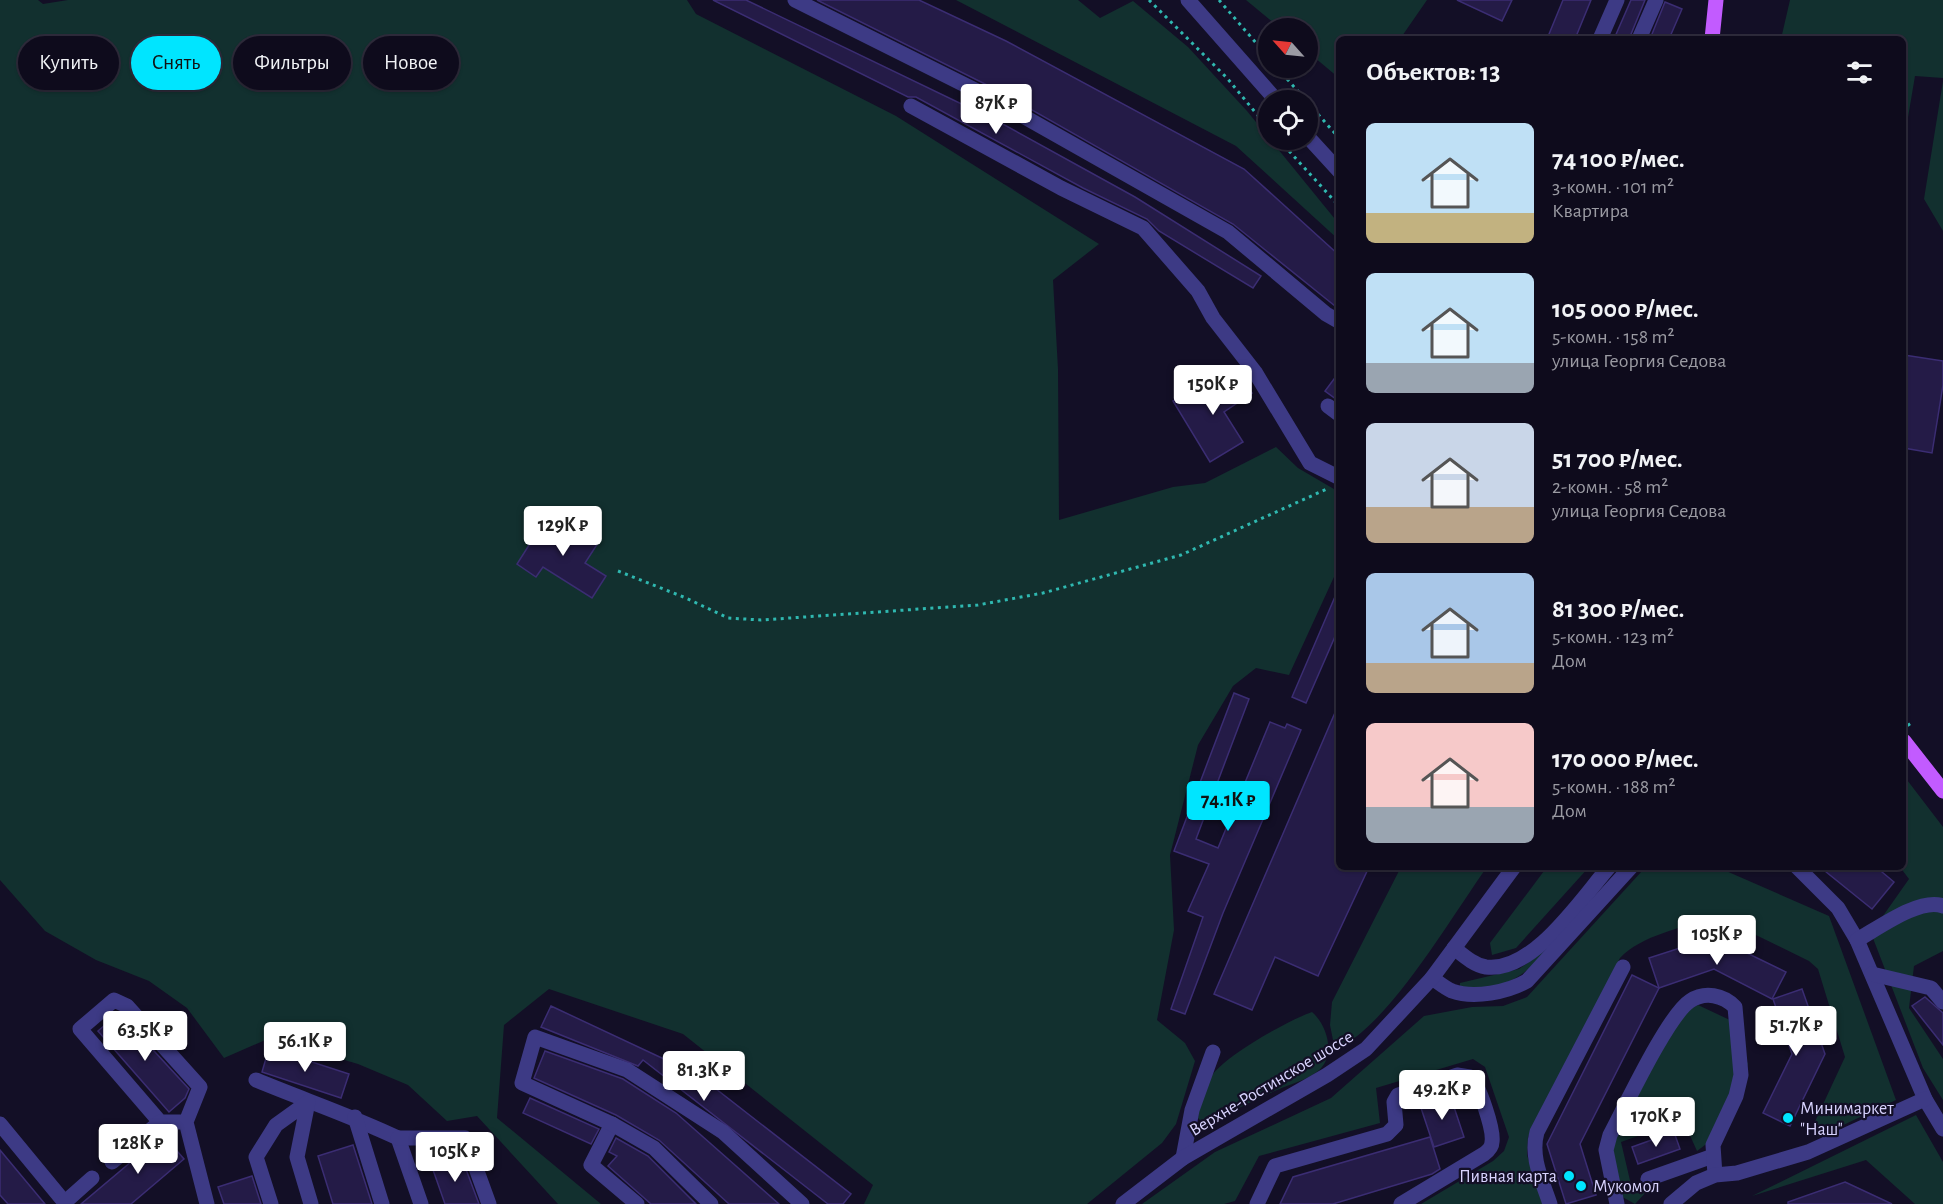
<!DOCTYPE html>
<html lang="ru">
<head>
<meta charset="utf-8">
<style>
	:root { --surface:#0e0b1c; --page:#1c1929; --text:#f1f3f6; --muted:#9b9ba3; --line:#2e2b3b; --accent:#00e5ff }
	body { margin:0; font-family:"Alegreya Sans",sans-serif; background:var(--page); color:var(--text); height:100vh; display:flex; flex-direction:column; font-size:22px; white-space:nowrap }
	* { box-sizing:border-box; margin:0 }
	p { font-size:20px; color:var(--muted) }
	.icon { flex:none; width:33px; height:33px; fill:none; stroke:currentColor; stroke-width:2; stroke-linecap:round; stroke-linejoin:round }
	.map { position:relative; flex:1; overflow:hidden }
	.sheet { position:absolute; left:1336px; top:36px; width:570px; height:834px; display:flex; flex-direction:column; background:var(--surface); border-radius:9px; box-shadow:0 2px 4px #0004,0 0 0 2px var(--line) }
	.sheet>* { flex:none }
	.guide { position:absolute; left:18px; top:36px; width:570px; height:54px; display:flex; gap:12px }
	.needle { width:39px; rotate:297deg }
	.tools { position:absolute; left:1258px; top:18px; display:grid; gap:12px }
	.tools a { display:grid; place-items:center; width:60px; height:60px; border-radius:50%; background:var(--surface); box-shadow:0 2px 4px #0004,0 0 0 2px var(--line); font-size:30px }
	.price { position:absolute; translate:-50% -51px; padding:0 14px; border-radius:6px; background:#fff; color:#222; font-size:20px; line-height:39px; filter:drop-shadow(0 2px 3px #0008) }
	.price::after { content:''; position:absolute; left:50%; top:36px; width:18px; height:14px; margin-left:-9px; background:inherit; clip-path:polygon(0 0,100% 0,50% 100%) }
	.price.current { background:var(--accent); color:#111 }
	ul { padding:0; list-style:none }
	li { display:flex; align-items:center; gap:18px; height:150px; padding:0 30px }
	li span { display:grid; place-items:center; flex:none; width:168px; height:120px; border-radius:9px; color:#555 }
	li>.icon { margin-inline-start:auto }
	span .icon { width:72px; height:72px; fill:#fffc; stroke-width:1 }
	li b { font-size:26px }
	h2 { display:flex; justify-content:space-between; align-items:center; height:72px; padding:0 30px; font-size:26px }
	.chip { padding:0 21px; border-radius:27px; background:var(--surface); box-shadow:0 2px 4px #0004,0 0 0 2px var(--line); font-size:21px; line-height:54px }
	.chip.current { background:var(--accent); color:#111 }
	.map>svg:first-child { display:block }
	.green { fill:#12302f }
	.building { fill:#241b47; stroke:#3b2d73; stroke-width:1.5 }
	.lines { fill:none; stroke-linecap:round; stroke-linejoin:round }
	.path { stroke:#2fb8b0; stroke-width:3; stroke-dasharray:3 4.5; stroke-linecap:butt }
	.minor { stroke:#3d3a85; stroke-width:15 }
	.major { stroke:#c25bff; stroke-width:15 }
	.poi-dot { fill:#00e5ff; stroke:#130f26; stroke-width:2 }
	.labels { text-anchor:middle; stroke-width:4.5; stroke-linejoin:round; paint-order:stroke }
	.street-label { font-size:18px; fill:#d9d4ff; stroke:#130f26 }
	.poi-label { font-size:18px; fill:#d9d4ff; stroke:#130f26; text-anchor:start }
</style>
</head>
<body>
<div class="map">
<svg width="1943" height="1204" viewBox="0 0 1943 1204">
	<rect width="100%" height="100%" fill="#130f26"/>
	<!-- green -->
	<g class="green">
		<path d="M 0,0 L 38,0 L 43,4 L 68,0 L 687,0 L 696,14 L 896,116 L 1099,244 L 1053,280 L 1058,369 L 1059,520 L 1173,487 L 1205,483 L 1276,447 L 1298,468 L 1339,492 L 1339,566 L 1289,675 L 1256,668 L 1233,686 L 1198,745 L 1170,855 L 1174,930 L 1157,1020 L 1185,1043 L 1195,1061 L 1176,1124 L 1162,1143 L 1087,1204 L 864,1204 L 873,1185 L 683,1034 L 549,989 L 504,1025 L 497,1118 L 601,1204 L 558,1204 L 477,1116 L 447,1121 L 408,1085 L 358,1064 L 270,1038 L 224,1058 L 187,1008 L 149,981 L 96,960 L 45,931 L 0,880 Z"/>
		<path d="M 956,0 L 1078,0 L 1100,18 L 1133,1 L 1188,47 L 1247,111 L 1339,224 L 1339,240 L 1236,146 Z"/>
		<path d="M 1246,0 L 1427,0 L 1400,39 L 1340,39 L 1339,78 L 1308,52 L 1308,28 L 1280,28 Z"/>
		<path d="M 1790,0 L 1943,0 L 1943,78 L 1915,76 L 1904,141 L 1904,39 L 1781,39 Z"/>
		<path d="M 1943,81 L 1943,231 L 1924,199 Z"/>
		<path d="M 1904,776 L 1943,827 L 1943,951 L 1914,966 L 1909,1008 L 1943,1059 L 1943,1100 L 1923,1068 L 1871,933 L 1909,879 L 1900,867 L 1904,867 Z"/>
		<path d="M 1401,867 L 1487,867 C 1452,916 1394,1016 1344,1045 L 1333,1040 L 1330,1025 L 1332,1002 Z"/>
		<path d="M 1547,867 L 1589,867 L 1516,948 L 1492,955 L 1490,943 Z"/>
		<path d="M 1649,867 L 1717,867 L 1829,916 L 1896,1100 L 1818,1137 L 1812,1128 L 1845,1057 L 1818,969 L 1809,961 L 1723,919 L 1711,918 C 1682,928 1642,935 1620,958 L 1528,1137 L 1527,1155 L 1543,1204 L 1421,1204 L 1493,1161 L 1504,1151 L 1509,1137 L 1485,1067 L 1473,1059 L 1376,1088 L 1380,1123 L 1259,1156 L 1235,1201 L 1224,1204 L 1142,1204 L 1215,1152 L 1331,1098 L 1424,1016 L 1472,1007 L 1503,1006 L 1527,997 L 1642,871 Z"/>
		<path d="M 1548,948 C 1528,976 1495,995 1460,987 L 1460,983 L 1519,969 Z"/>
		<path d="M 1698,1005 L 1732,1021 L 1748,1064 L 1709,1142 L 1697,1151 L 1683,1120 L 1621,1142 L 1632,1189 L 1647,1191 L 1635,1204 L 1617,1194 L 1606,1154 L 1677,1015 Z"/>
		<path d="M 1312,1012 C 1326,1024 1335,1051 1322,1067 C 1312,1079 1290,1084 1277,1090 C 1252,1101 1229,1113 1205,1125 L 1198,1118 C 1200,1104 1203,1085 1213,1074 C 1230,1053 1287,1021 1312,1012 Z"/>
		<path d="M 1916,1115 L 1943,1162 L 1943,1204 L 1915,1204 L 1866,1160 L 1752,1196 Z"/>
	</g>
	<!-- building -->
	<g class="building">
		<path d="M 713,0 L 746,0 L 1001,123 L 1135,197 L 1261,276 L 1253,288 L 1159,231 L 1147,219 L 1083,188 L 916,97 L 908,97 Z"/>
		<path d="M 817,0 L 919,0 L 1006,41 L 1244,169 L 1340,256 L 1340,310 L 1233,224 L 995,89 Z"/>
		<path d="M 1457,0 L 1512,0 L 1502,21 Z"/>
		<path d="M 1563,0 L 1591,0 L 1575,39 L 1547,39 Z"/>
		<path d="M 1631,0 L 1645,0 L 1629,39 L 1614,39 Z"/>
		<path d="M 1665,2 L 1682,9 L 1669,39 L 1650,39 Z"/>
		<path d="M 1904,355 L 1943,361 L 1943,385 L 1932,453 L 1904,448 Z"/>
		<path d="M 1340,371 L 1340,402 L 1325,391 Z"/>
		<path d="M 1239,375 L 1252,393 L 1224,412 L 1243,442 L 1210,462 L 1173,401 L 1205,381 L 1212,393 Z"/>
		<path d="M 545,520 L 566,533 L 570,526 L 598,543 L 585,563 L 606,576 L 592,598 L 543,567 L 536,577 L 517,564 Z"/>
		<path d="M 1340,585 L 1340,625 L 1306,703 L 1292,697 Z"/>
		<path d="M 1234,693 L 1249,699 L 1196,839 L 1218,848 L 1270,722 L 1285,728 L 1287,724 L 1301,730 L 1223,913 L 1185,1014 L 1171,1009 L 1203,917 L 1188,911 L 1209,864 L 1174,851 Z"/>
		<path d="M 1340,701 L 1340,867 L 1369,867 L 1318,976 L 1275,957 L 1252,1010 L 1214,994 Z"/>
		<path d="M 1820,867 L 1876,867 L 1894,882 L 1872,909 Z"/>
		<path d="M 1714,937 L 1786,972 L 1772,999 L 1714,969 L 1659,988 L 1649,958 Z"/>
		<path d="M 1632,975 L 1659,988 L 1580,1144 L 1596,1195 L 1566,1204 L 1547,1144 Z"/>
		<path d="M 1802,989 L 1825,1054 L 1790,1126 L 1763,1113 L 1792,1054 L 1773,999 Z"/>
		<path d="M 1925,997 L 1943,1013 L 1943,1045 L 1912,1006 Z"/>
		<path d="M 551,1006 L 698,1075 L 851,1194 L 843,1204 L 828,1204 L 643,1060 L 638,1066 L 541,1027 Z"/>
		<path d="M 119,1013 L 189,1089 L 185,1098 L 169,1112 L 98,1031 Z"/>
		<path d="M 269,1048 L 349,1074 L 341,1098 L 262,1072 Z"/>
		<path d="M 545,1051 L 623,1079 L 676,1113 L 779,1204 L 729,1204 L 659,1140 L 616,1115 L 534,1078 Z"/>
		<path d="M 1450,1095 L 1464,1137 L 1434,1147 L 1420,1105 Z"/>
		<path d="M 530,1098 L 599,1129 L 591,1144 L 523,1113 Z"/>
		<path d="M 1674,1132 L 1680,1149 L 1638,1164 L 1632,1147 Z"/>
		<path d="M 163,1135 L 184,1159 L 131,1204 L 81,1204 Z"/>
		<path d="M 1430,1137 L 1440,1169 L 1432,1174 L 1333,1204 L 1280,1204 L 1293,1177 Z"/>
		<path d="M 616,1138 L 648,1156 L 696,1204 L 651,1204 L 608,1166 L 617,1156 L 609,1152 Z"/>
		<path d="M 353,1145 L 372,1204 L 333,1204 L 318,1156 Z"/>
		<path d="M 0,1150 L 45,1204 L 8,1204 L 0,1195 Z"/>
		<path d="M 461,1156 L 479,1204 L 445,1204 L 432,1167 Z"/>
		<path d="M 252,1176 L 261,1204 L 224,1204 L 218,1187 Z"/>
		<path d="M 1845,1182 L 1892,1204 L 1788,1204 L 1788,1202 Z"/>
	</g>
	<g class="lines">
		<!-- path -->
		<g class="path">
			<path d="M 1149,0 L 1227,78 L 1269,129"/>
			<path d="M 1219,0 L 1269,58"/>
			<path d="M 1277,68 L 1306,100"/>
			<path d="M 1308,103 L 1340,139"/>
			<path d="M 1279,140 L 1340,207"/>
			<path d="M 618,571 L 686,598 L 728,618 L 761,620 L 978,605 L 1043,593 L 1181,555 L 1329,488"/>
			<path d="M 1904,717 L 1911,728"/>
		</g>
		<!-- minor -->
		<g class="minor">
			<path d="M 795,0 L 991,98 L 1228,232 L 1326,314 L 1340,322"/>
			<path d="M 1188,0 L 1276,100"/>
			<path d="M 1600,39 L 1617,0"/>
			<path d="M 1639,39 L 1656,0"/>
			<path d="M 911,106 L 1061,188 L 1143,228 L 1198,291 L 1213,318 L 1255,372 L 1310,463 L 1340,478"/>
			<path d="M 1308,137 L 1340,172"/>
			<path d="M 1328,406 L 1340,415"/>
			<path d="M 1797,867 L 1838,908 L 1857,940 L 1925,1099 L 1943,1129"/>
			<path d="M 1857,940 C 1877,929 1920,897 1943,906"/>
			<path d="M 1454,948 C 1464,956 1474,965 1486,967 C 1533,973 1581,899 1609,867"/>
			<path d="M 1872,974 L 1931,988 L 1943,1002"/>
			<path d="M 1432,978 C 1438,982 1445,988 1452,991 C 1474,999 1508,992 1527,981 L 1631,867"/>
			<path d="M 256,1080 C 304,1100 352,1116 398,1138 L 421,1204"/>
			<path d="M 355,1117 L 382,1204"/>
			<path d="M 186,1122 L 160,1122 L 80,1029 L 114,1000 L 127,1006 L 200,1087 L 186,1122 L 207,1204"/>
			<path d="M 0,1124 L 66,1204"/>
			<path d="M 612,1124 L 591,1165 L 637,1204"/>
			<path d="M 398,1138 L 465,1138 L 489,1204"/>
			<path d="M 1183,1158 L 1192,1110 L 1213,1052"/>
			<path d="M 112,1162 L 160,1122"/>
			<path d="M 1648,1179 L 1713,1156"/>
			<path d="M 65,1202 L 92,1178"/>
			<path d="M 271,1204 L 256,1157 L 276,1125 L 308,1102 L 297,1157 L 311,1204"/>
			<path d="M 711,1204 L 654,1148 L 612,1124 L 522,1083 L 535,1037 L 627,1070 L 723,1132 L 802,1204"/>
			<path d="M 1123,1204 L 1183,1158 L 1327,1075 L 1366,1049 L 1432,978 L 1514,867"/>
			<path d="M 1257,1204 L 1275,1166 L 1387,1134 L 1396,1125 L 1394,1102 L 1398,1095 L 1457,1075 L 1470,1077 C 1479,1084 1494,1130 1492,1142 C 1492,1147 1488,1151 1484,1154 L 1401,1204"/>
			<path d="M 1550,1204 C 1542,1180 1530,1157 1537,1132 L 1623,967"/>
			<path d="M 1617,1204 L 1606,1150 L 1610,1135 C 1625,1107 1668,1015 1690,1001 C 1705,991 1723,995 1735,1007 L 1741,1075 L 1736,1096 L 1713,1145 L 1715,1175"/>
			<path d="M 1671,1204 L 1696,1183 L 1715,1175 L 1737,1173 L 1808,1152 L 1925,1099"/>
		</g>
		<!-- major -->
		<g class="major">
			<path d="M 1712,39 L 1716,0"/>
			<path d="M 1904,741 L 1943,791"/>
		</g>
	</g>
	<!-- markers -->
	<g class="poi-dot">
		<circle cx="1788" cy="1118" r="6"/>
		<circle cx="1569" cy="1176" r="6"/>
		<circle cx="1581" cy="1186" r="6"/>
	</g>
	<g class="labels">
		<!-- street labels -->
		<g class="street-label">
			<text transform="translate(1271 1083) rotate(-31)" y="6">Верхне-Ростинское шоссе</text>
		</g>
		<!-- poi labels -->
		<g class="poi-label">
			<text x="1800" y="1114">Минимаркет<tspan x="1800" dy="21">"Наш"</tspan></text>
			<text x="1557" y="1182" text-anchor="end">Пивная карта</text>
			<text x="1593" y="1192">Мукомол</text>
		</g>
	</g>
</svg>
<div class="tools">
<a><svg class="needle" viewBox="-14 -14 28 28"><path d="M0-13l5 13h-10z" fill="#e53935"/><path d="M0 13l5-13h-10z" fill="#9b9ba3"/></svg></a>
<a><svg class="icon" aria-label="locate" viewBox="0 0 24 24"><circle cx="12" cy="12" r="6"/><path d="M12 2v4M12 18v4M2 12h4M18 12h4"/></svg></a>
</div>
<b class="price" style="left:996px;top:135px">87K ₽</b>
<b class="price" style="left:1213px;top:416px">150K ₽</b>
<b class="price" style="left:563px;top:557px">129K ₽</b>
<b class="price current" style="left:1228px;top:832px">74.1K ₽</b>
<b class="price" style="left:1717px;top:966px">105K ₽</b>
<b class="price" style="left:1796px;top:1057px">51.7K ₽</b>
<b class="price" style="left:145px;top:1062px">63.5K ₽</b>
<b class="price" style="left:305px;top:1073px">56.1K ₽</b>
<b class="price" style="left:704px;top:1102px">81.3K ₽</b>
<b class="price" style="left:1442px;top:1121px">49.2K ₽</b>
<b class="price" style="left:1656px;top:1148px">170K ₽</b>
<b class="price" style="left:138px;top:1175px">128K ₽</b>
<b class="price" style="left:455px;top:1183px">105K ₽</b>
<div class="guide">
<a class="chip">Купить</a>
<a class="chip current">Снять</a>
<a class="chip">Фильтры</a>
<a class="chip">Новое</a>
</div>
<section class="sheet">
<h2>Объектов: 13<svg class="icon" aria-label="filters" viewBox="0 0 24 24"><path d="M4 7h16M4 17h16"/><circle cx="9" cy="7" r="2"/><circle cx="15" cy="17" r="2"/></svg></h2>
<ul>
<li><span style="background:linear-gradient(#bfe0f5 75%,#c2b280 0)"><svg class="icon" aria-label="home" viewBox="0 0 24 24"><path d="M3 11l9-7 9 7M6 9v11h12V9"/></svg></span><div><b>74 100 ₽/мес.</b><p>3-комн. · 101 m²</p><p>Квартира</p></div></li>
<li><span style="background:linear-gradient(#bfe0f5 75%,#9aa5b1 0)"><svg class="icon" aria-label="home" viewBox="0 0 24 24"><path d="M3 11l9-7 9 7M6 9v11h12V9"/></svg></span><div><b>105 000 ₽/мес.</b><p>5-комн. · 158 m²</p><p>улица Георгия Седова</p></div></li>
<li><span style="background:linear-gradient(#c9d6e8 70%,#b9a48a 0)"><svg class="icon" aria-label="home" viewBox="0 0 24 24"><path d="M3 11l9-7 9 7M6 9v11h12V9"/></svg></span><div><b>51 700 ₽/мес.</b><p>2-комн. · 58 m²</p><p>улица Георгия Седова</p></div></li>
<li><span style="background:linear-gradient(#a9c7e8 75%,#b9a48a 0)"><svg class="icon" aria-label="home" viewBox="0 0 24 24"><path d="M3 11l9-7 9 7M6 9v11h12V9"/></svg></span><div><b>81 300 ₽/мес.</b><p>5-комн. · 123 m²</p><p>Дом</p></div></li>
<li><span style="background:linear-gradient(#f6c9c9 70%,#9aa5b1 0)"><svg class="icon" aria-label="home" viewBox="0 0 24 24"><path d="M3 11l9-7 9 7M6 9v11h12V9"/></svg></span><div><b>170 000 ₽/мес.</b><p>5-комн. · 188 m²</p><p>Дом</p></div></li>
</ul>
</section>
</div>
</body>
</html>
